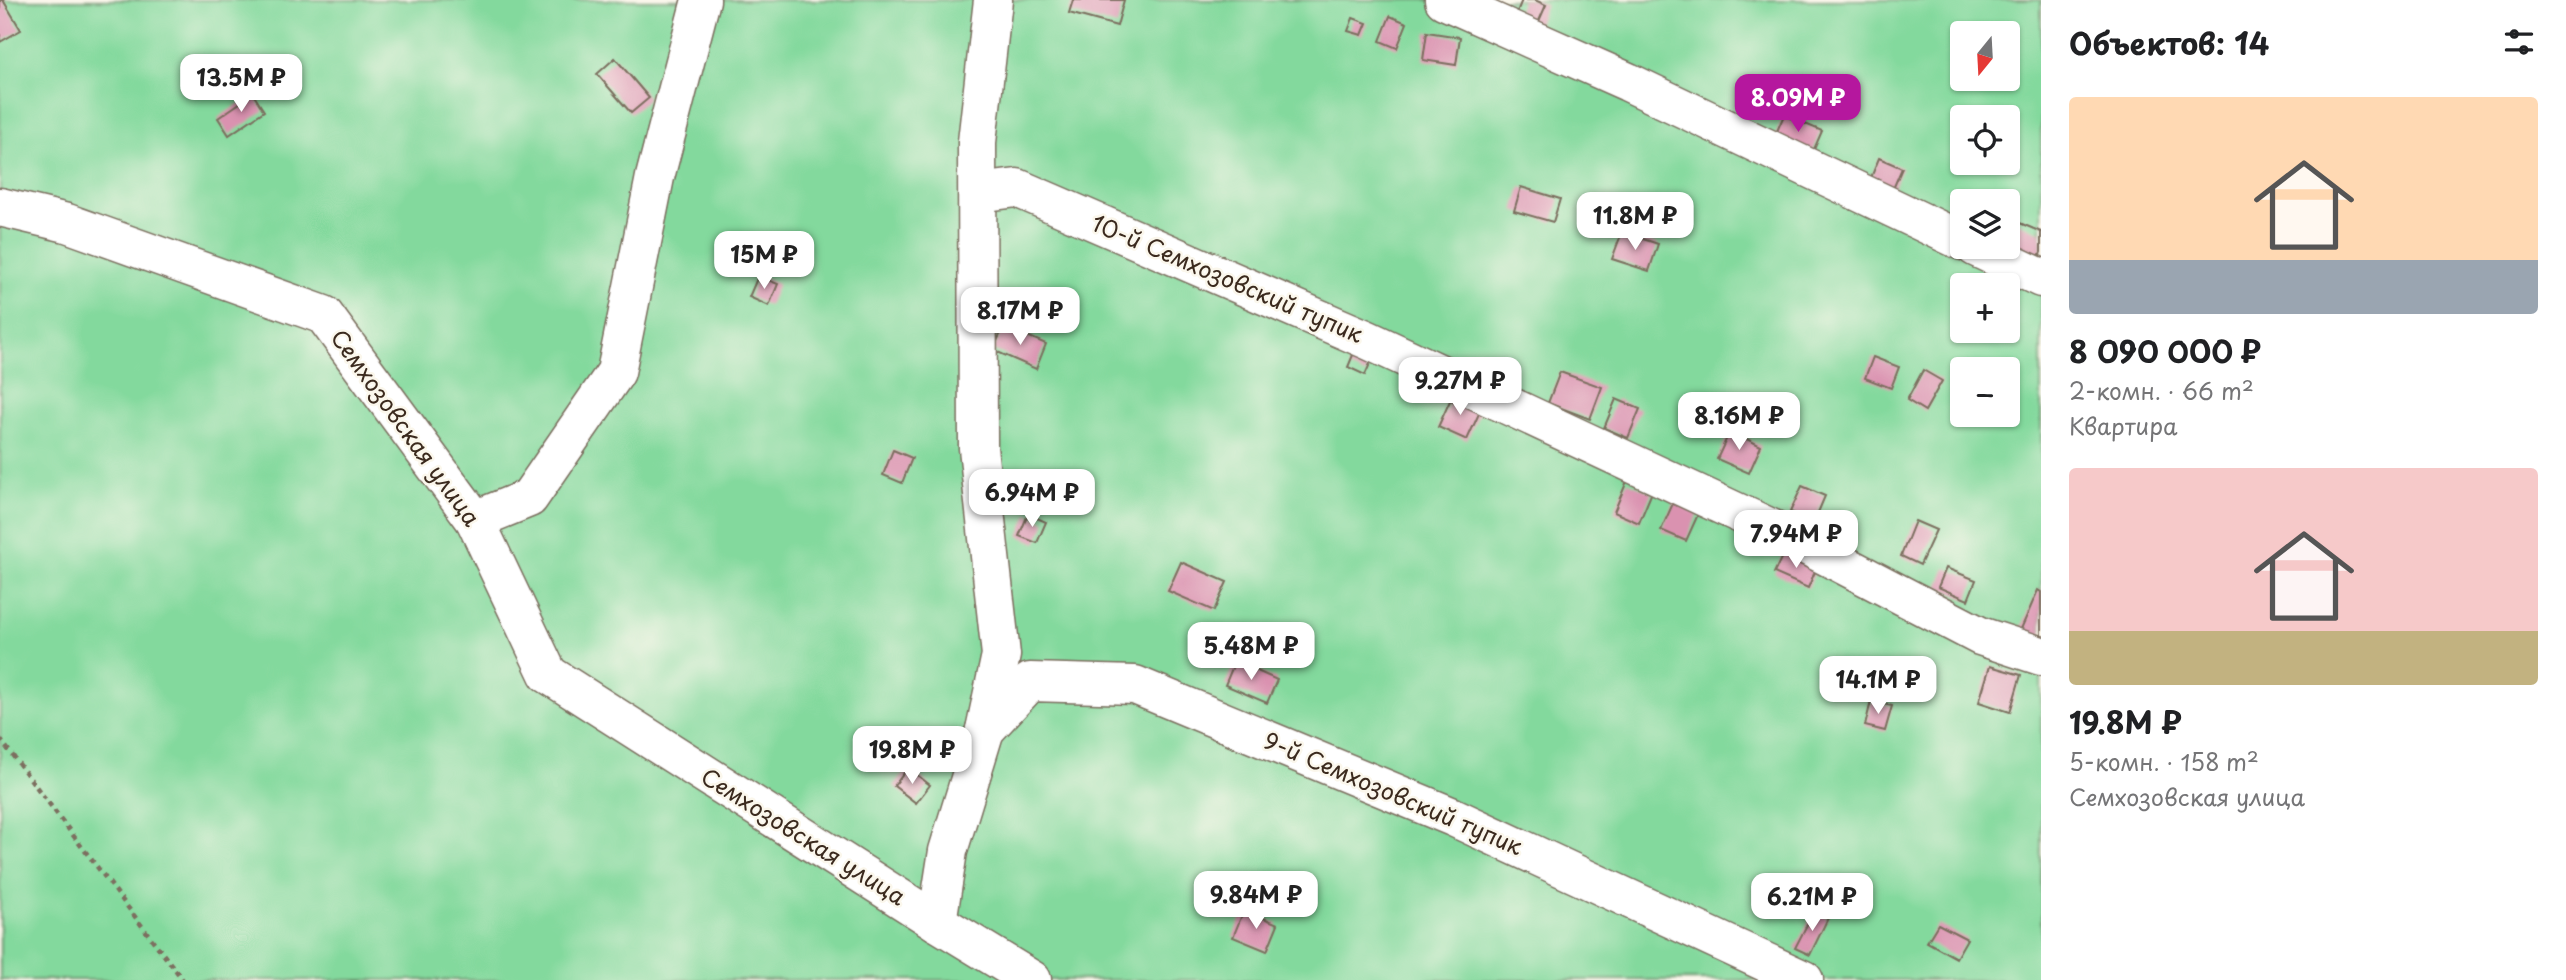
<!DOCTYPE html>
<html lang="ru">
<head>
<meta charset="utf-8">
<style>
	:root { --surface:#fff; --page:#f6f6f6; --text:#202124; --muted:#757577; --accent:#b5179e }
	body { margin:0; font-family:"Playpen Sans",sans-serif; background:var(--page); color:var(--text); height:100vh; display:flex; flex-direction:column; font-size:26px; white-space:nowrap }
	* { box-sizing:border-box; margin:0 }
	p { font-size:23px; color:var(--muted) }
	.icon { flex:none; width:38px; height:38px; fill:none; stroke:currentColor; stroke-width:2; stroke-linecap:round; stroke-linejoin:round }
	.map { position:relative; flex:1; overflow:hidden }
	.sheet { display:flex; flex-direction:column; background:var(--surface); width:525px }
	.sheet>* { flex:none }
	.needle { width:46px; rotate:198deg }
	.fabs { position:absolute; left:1950px; top:21px; display:grid; gap:14px }
	.fabs a { display:grid; place-items:center; width:70px; height:70px; border-radius:7px; background:var(--surface); box-shadow:0 2px 5px #0004; font-size:35px }
	.price { position:absolute; translate:-50% -60px; padding:0 16px; border-radius:14px; background:#fff; color:#222; font-size:23px; line-height:46px; filter:drop-shadow(0 2px 4px #0008) }
	.price::after { content:''; position:absolute; left:50%; top:42px; width:21px; height:16px; margin-left:-10px; background:inherit; clip-path:polygon(0 0,100% 0,50% 100%) }
	.price.active { background:var(--accent); color:#fff }
	ul { padding:0; list-style:none }
	li { display:grid; align-content:center; gap:14px; height:371px; padding:0 28px }
	li span { display:grid; place-items:center; height:217px; border-radius:7px; color:#555 }
	li>.icon { margin-inline-start:auto }
	span .icon { width:126px; height:126px; fill:#fffc; stroke-width:1 }
	li b { font-size:30px }
	h2 { display:flex; justify-content:space-between; align-items:center; height:84px; padding:0 28px; font-size:30px }
	main { display:flex; flex:1; min-height:0 }
	.map>svg:first-child { display:block }
	.green { fill:#83d99d; stroke:#5f825e; stroke-width:2; fill-rule:evenodd }
	.building { fill:#da92b0 }
	.lines { fill:none; stroke-linecap:round; stroke-linejoin:round }
	.minor-casing { stroke:#7b6e5e; stroke-width:41 }
	.path { stroke:#7b6e5e; stroke-width:4.5; stroke-dasharray:5 5; stroke-linecap:butt }
	.minor { stroke:#fff; stroke-width:38 }
	.labels { text-anchor:middle; stroke-width:5; stroke-linejoin:round; paint-order:stroke }
	.street-label { font-size:23px; fill:#3b2a1e; stroke:#fbf7ec }
</style>
</head>
<body>
<main>
<div class="map">
<svg width="2041" height="980" viewBox="0 0 2041 980">
	<rect width="100%" height="100%" fill="#fbf7ec"/>
	<filter id="ink" filterUnits="userSpaceOnUse"><feTurbulence type="fractalNoise" baseFrequency=".0143" numOctaves="2"/><feDisplacementMap in="SourceGraphic" scale="14" xChannelSelector="R" yChannelSelector="G"/><feConvolveMatrix kernelMatrix="1 2 1 2 8 2 1 2 1" color-interpolation-filters="sRGB"/></filter>
	<filter id="wash" filterUnits="userSpaceOnUse"><feTurbulence type="fractalNoise" baseFrequency=".00686" numOctaves="4" result="noise"/><feDisplacementMap in="SourceGraphic" scale="28" xChannelSelector="R" yChannelSelector="G"/><feGaussianBlur stdDeviation="1.57" result="paint"/><feColorMatrix in="noise" values="0 0 0 0 0 0 0 0 0 0 0 0 0 0 0 0 0 1.4 0 .05"/><feComposite in="paint" operator="in"/></filter>
	<g filter="url(#wash)">
		<rect width="100%" height="100%" fill="#f2ebd4"/>
		<!-- green -->
		<path class="green" d="M 0,0 L 2041,0 L 2041,980 L 0,980 ZM 1962,33 L 2007,33 L 2007,79 L 1962,79 ZM 1962,117 L 2007,117 L 2007,163 L 1962,163 ZM 1962,201 L 2007,201 L 2007,247 L 1962,247 ZM 1962,285 L 2007,285 L 2007,331 L 1962,331 ZM 1962,369 L 2007,369 L 2007,415 L 1962,415 Z"/>
		<g id="blocks">
			<!-- building -->
			<g class="building">
				<path d="M 0,0 L 3,0 L 21,30 L 0,42 Z"/>
				<path d="M 1073,0 L 1124,0 L 1117,26 L 1069,13 Z"/>
				<path d="M 1522,0 L 1535,0 L 1546,5 L 1536,28 L 1514,19 Z"/>
				<path d="M 1390,16 L 1407,23 L 1397,48 L 1380,41 Z"/>
				<path d="M 1353,18 L 1367,23 L 1362,35 L 1348,31 Z"/>
				<path d="M 1427,32 L 1460,37 L 1456,65 L 1423,60 Z"/>
				<path d="M 615,58 L 649,98 L 631,113 L 597,74 Z"/>
				<path d="M 253,94 L 264,111 L 229,135 L 218,118 Z"/>
				<path d="M 1784,115 L 1822,131 L 1812,154 L 1774,138 Z"/>
				<path d="M 1879,158 L 1902,168 L 1893,189 L 1870,180 Z"/>
				<path d="M 1521,187 L 1560,199 L 1553,222 L 1514,211 Z"/>
				<path d="M 2008,218 L 2041,232 L 2041,252 L 2037,261 L 2007,248 Z"/>
				<path d="M 1622,232 L 1658,244 L 1649,271 L 1612,259 Z"/>
				<path d="M 758,276 L 778,284 L 769,306 L 749,297 Z"/>
				<path d="M 1004,326 L 1046,344 L 1036,369 L 993,350 Z"/>
				<path d="M 1355,350 L 1373,357 L 1365,375 L 1348,367 Z"/>
				<path d="M 1873,357 L 1899,367 L 1891,388 L 1865,378 Z"/>
				<path d="M 1923,370 L 1942,381 L 1925,411 L 1907,400 Z"/>
				<path d="M 1560,372 L 1602,387 L 1590,419 L 1548,403 Z"/>
				<path d="M 1453,394 L 1482,407 L 1467,440 L 1438,427 Z"/>
				<path d="M 1616,399 L 1640,409 L 1628,438 L 1604,428 Z"/>
				<path d="M 1730,431 L 1761,446 L 1749,473 L 1717,459 Z"/>
				<path d="M 893,450 L 912,458 L 902,483 L 883,475 Z"/>
				<path d="M 1627,481 L 1652,492 L 1639,523 L 1614,512 Z"/>
				<path d="M 1802,486 L 1825,496 L 1814,522 L 1790,512 Z"/>
				<path d="M 1675,499 L 1700,510 L 1686,541 L 1661,530 Z"/>
				<path d="M 1028,514 L 1046,522 L 1037,543 L 1019,536 Z"/>
				<path d="M 1915,521 L 1936,530 L 1920,565 L 1901,556 Z"/>
				<path d="M 1784,552 L 1817,567 L 1808,588 L 1774,573 Z"/>
				<path d="M 1181,562 L 1227,582 L 1214,611 L 1168,591 Z"/>
				<path d="M 1946,568 L 1976,580 L 1968,600 L 1938,587 Z"/>
				<path d="M 2038,590 L 2041,592 L 2041,638 L 2021,629 Z"/>
				<path d="M 1235,661 L 1277,680 L 1267,703 L 1225,685 Z"/>
				<path d="M 1990,666 L 2021,675 L 2010,712 L 1979,702 Z"/>
				<path d="M 1871,701 L 1892,706 L 1885,731 L 1865,726 Z"/>
				<path d="M 908,768 L 930,785 L 916,803 L 894,786 Z"/>
				<path d="M 1769,876 L 1787,887 L 1777,905 L 1759,894 Z"/>
				<path d="M 1244,910 L 1278,924 L 1267,951 L 1233,937 Z"/>
				<path d="M 1814,911 L 1828,918 L 1810,955 L 1795,948 Z"/>
				<path d="M 1938,924 L 1967,939 L 1956,958 L 1927,942 Z"/>
			</g>
		</g>
	</g>
	<g filter="url(#ink)">
		<use href="#blocks" fill-opacity="0" stroke="#7b6e5e" stroke-width="2"/>
		<g class="lines">
			<!-- minor casing -->
			<g class="minor-casing">
				<g id="minor">
					<path d="M 1444,0 L 1628,82 L 1962,241"/>
					<path d="M 978,193 L 1017,188 L 1368,340 L 1790,537 L 1980,636 L 2041,656"/>
					<path d="M 0,207 L 67,223 L 324,315 L 475,520 L 548,674 L 937,922 L 1032,980"/>
					<path d="M 1975,247 L 2041,278"/>
					<path d="M 475,520 L 529,498 L 616,372 L 655,177 L 701,0"/>
					<path d="M 985,730 L 1030,682 L 1135,685 L 1453,817 L 1804,980"/>
					<path d="M 937,922 L 948,851 L 985,730 L 1001,655 L 978,448 L 977,142 L 993,0"/>
				</g>
			</g>
			<!-- path -->
			<path class="path" d="M 0,739 L 183,980"/>
			<!-- minor -->
			<use href="#minor" class="minor"/>
		</g>
	</g>
	<g class="labels">
		<!-- street labels -->
		<g class="street-label">
			<text transform="translate(1227 279) rotate(23)" y="8">10-й Семхозовский тупик</text>
			<text transform="translate(405 428) rotate(54)" y="8">Семхозовская улица</text>
			<text transform="translate(1393 794) rotate(23)" y="8">9-й Семхозовский тупик</text>
			<text transform="translate(803 837) rotate(32)" y="8">Семхозовская улица</text>
		</g>
	</g>
</svg>
<div class="fabs">
<a><svg class="needle" viewBox="-14 -14 28 28"><path d="M0-13l5 13h-10z" fill="#e53935"/><path d="M0 13l5-13h-10z" fill="#757577"/></svg></a>
<a><svg class="icon" aria-label="locate" viewBox="0 0 24 24"><circle cx="12" cy="12" r="6"/><path d="M12 2v4M12 18v4M2 12h4M18 12h4"/></svg></a>
<a><svg class="icon" aria-label="layers" viewBox="0 0 24 24"><path d="M12 4l9 5-9 5-9-5zM3 14l9 5 9-5"/></svg></a>
<a>+</a>
<a>−</a>
</div>
<b class="price" style="left:241px;top:114px">13.5M ₽</b>
<b class="price active" style="left:1798px;top:134px">8.09M ₽</b>
<b class="price" style="left:1635px;top:252px">11.8M ₽</b>
<b class="price" style="left:764px;top:291px">15M ₽</b>
<b class="price" style="left:1020px;top:347px">8.17M ₽</b>
<b class="price" style="left:1460px;top:417px">9.27M ₽</b>
<b class="price" style="left:1739px;top:452px">8.16M ₽</b>
<b class="price" style="left:1032px;top:529px">6.94M ₽</b>
<b class="price" style="left:1796px;top:570px">7.94M ₽</b>
<b class="price" style="left:1251px;top:682px">5.48M ₽</b>
<b class="price" style="left:1878px;top:716px">14.1M ₽</b>
<b class="price" style="left:912px;top:786px">19.8M ₽</b>
<b class="price" style="left:1256px;top:931px">9.84M ₽</b>
<b class="price" style="left:1812px;top:933px">6.21M ₽</b>
</div>
<section class="sheet">
<h2>Объектов: 14<svg class="icon" aria-label="filters" viewBox="0 0 24 24"><path d="M4 7h16M4 17h16"/><circle cx="9" cy="7" r="2"/><circle cx="15" cy="17" r="2"/></svg></h2>
<ul>
<li><span style="background:linear-gradient(#ffd9b3 75%,#9aa5b1 0)"><svg class="icon" aria-label="home" viewBox="0 0 24 24"><path d="M3 11l9-7 9 7M6 9v11h12V9"/></svg></span><div><b>8 090 000 ₽</b><p>2-комн. · 66 m²</p><p>Квартира</p></div></li>
<li><span style="background:linear-gradient(#f6c9c9 75%,#c2b280 0)"><svg class="icon" aria-label="home" viewBox="0 0 24 24"><path d="M3 11l9-7 9 7M6 9v11h12V9"/></svg></span><div><b>19.8M ₽</b><p>5-комн. · 158 m²</p><p>Семхозовская улица</p></div></li>
</ul>
</section>
</main>
</body>
</html>
